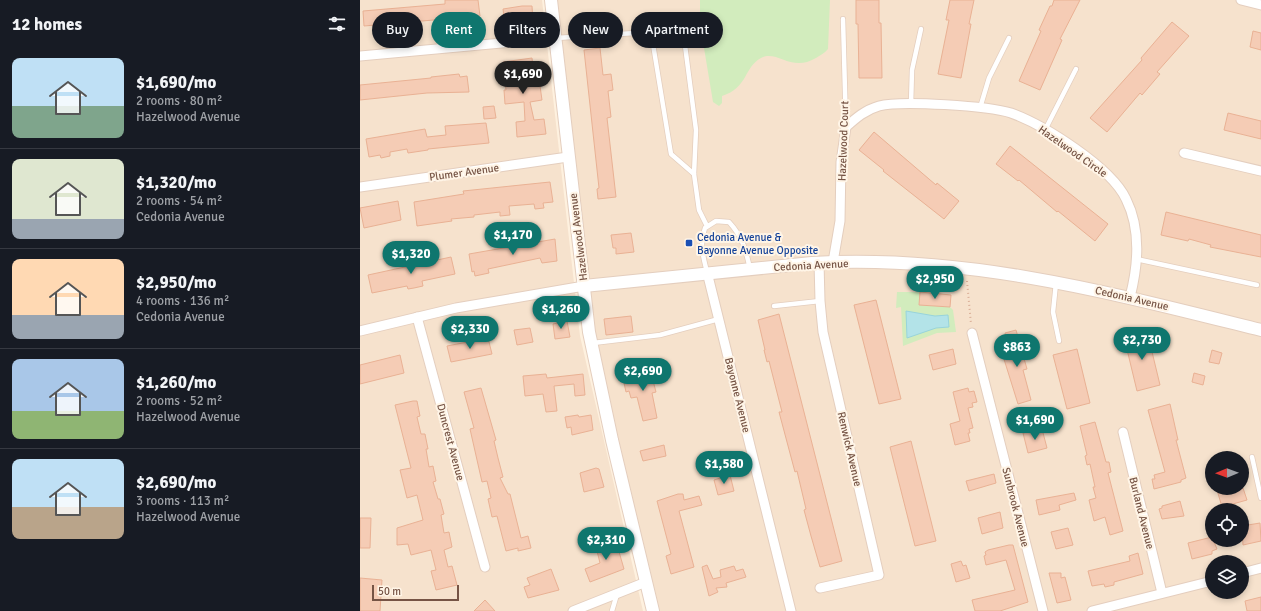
<!DOCTYPE html>
<html lang="en">
<head>
<meta charset="utf-8">
<style>
	:root { --surface:#171b24; --page:#20242c; --text:#f1f3f6; --muted:#9ea1a6; --line:#363941; --accent:#0f766e }
	body { margin:0; font-family:Signika,sans-serif; background:var(--page); color:var(--text); height:100vh; display:flex; flex-direction:column; font-size:15px; white-space:nowrap }
	* { box-sizing:border-box; margin:0 }
	p { font-size:13px; color:var(--muted) }
	.icon { flex:none; width:22px; height:22px; fill:none; stroke:currentColor; stroke-width:2; stroke-linecap:round; stroke-linejoin:round }
	.map { position:relative; flex:1; overflow:hidden }
	.side { display:flex; flex-direction:column; background:var(--surface); width:360px }
	.side>* { flex:none }
	.top-card { position:absolute; left:12px; top:12px; width:380px; height:36px; display:flex; gap:8px }
	.needle { width:26px; rotate:269deg }
	.buttons { position:absolute; left:845px; top:451px; display:grid; gap:8px }
	.buttons a { display:grid; place-items:center; width:44px; height:44px; border-radius:50%; background:var(--surface); box-shadow:0 2px 6px #0003; font-size:20px }
	.scale { position:absolute; left:12px; bottom:10px; width:87px; box-sizing:border-box; padding-left:4px; border:2px solid #765445; border-top:0; font-size:11px; line-height:14px; white-space:nowrap; color:#765445; -webkit-text-stroke:3px #fff5e7; paint-order:stroke }
	.price { position:absolute; translate:-50% -34px; padding:0 9px; border-radius:14px; background:var(--accent); color:#fff; font-size:13px; line-height:26px; filter:drop-shadow(0 1px 2px #0008) }
	.price::after { content:''; position:absolute; left:50%; top:24px; width:12px; height:9px; margin-left:-6px; background:inherit; clip-path:polygon(0 0,100% 0,50% 100%) }
	.price.on { background:#222; color:#fff }
	ul { padding:0; list-style:none }
	li { display:flex; align-items:center; gap:12px; height:100px; padding:0 12px }
	li+li { border-top:1px solid var(--line) }
	li span { display:grid; place-items:center; flex:none; width:112px; height:80px; border-radius:8px; color:#555 }
	li>.icon { margin-inline-start:auto }
	span .icon { width:48px; height:48px; fill:#fffc; stroke-width:1 }
	li b { font-size:17px }
	h2 { display:flex; justify-content:space-between; align-items:center; height:48px; padding:0 12px; font-size:17px }
	.tag { padding:0 14px; border-radius:18px; background:var(--surface); box-shadow:0 2px 6px #0003; font-size:14px; line-height:36px }
	.tag.on { background:var(--accent); color:#fff }
	main { display:flex; flex:1; min-height:0 }
	.map>svg:first-child { display:block }
	.residential { fill:#f6e2cd; fill-rule:evenodd }
	.green { fill:#d2ecbd }
	.water { fill:#b3e3e8; stroke:#98d4db }
	.building { fill:#f5ccb5; stroke:#e9b194 }
	.lines { fill:none; stroke-linecap:round; stroke-linejoin:round }
	.service-casing { stroke:#e4cebe; stroke-width:6 }
	.minor-casing { stroke:#e4cebe; stroke-width:11 }
	.tertiary-casing { stroke:#e4cebe; stroke-width:14 }
	.path { stroke:#daaf98; stroke-width:2; stroke-dasharray:1 3; stroke-linecap:butt }
	.service { stroke:#fff; stroke-width:4.5 }
	.minor { stroke:#fff; stroke-width:9 }
	.tertiary { stroke:#fff; stroke-width:12 }
	.transit-dot { fill:#1a4fb4; stroke:#fff5e7; stroke-width:1.5 }
	.labels { text-anchor:middle; stroke-width:4; stroke-linejoin:round; paint-order:stroke }
	.street-label { font-size:11px; fill:#765445; stroke:#fff5e7 }
	.transit-label { font-size:11px; fill:#164399; stroke:#fff5e7; text-anchor:start }
</style>
</head>
<body>
<main>
<section class="side">
<h2>12 homes<svg class="icon" aria-label="filters" viewBox="0 0 24 24"><path d="M4 7h16M4 17h16"/><circle cx="9" cy="7" r="2"/><circle cx="15" cy="17" r="2"/></svg></h2>
<ul>
<li><span style="background:linear-gradient(#bfe0f5 60%,#7fa58c 0)"><svg class="icon" aria-label="home" viewBox="0 0 24 24"><path d="M3 11l9-7 9 7M6 9v11h12V9"/></svg></span><div><b>$1,690/mo</b><p>2 rooms · 80 m²</p><p>Hazelwood Avenue</p></div></li>
<li><span style="background:linear-gradient(#dfe7d0 75%,#9aa5b1 0)"><svg class="icon" aria-label="home" viewBox="0 0 24 24"><path d="M3 11l9-7 9 7M6 9v11h12V9"/></svg></span><div><b>$1,320/mo</b><p>2 rooms · 54 m²</p><p>Cedonia Avenue</p></div></li>
<li><span style="background:linear-gradient(#ffd9b3 70%,#9aa5b1 0)"><svg class="icon" aria-label="home" viewBox="0 0 24 24"><path d="M3 11l9-7 9 7M6 9v11h12V9"/></svg></span><div><b>$2,950/mo</b><p>4 rooms · 136 m²</p><p>Cedonia Avenue</p></div></li>
<li><span style="background:linear-gradient(#a9c7e8 65%,#8fb573 0)"><svg class="icon" aria-label="home" viewBox="0 0 24 24"><path d="M3 11l9-7 9 7M6 9v11h12V9"/></svg></span><div><b>$1,260/mo</b><p>2 rooms · 52 m²</p><p>Hazelwood Avenue</p></div></li>
<li><span style="background:linear-gradient(#bfe0f5 60%,#b9a48a 0)"><svg class="icon" aria-label="home" viewBox="0 0 24 24"><path d="M3 11l9-7 9 7M6 9v11h12V9"/></svg></span><div><b>$2,690/mo</b><p>3 rooms · 113 m²</p><p>Hazelwood Avenue</p></div></li>
</ul>
</section>
<div class="map">
<svg width="901" height="611" viewBox="0 0 901 611">
	<rect width="100%" height="100%" fill="#fef1df"/>
	<!-- residential -->
	<g class="residential">
		<path d="M 0,0 L 182,0 L 220,336 L 283,611 L 0,611 Z"/>
		<path d="M 191,0 L 901,0 L 901,611 L 293,611 L 229,332 ZM 852,458 L 882,458 L 882,488 L 852,488 ZM 852,510 L 882,510 L 882,540 L 852,540 ZM 852,562 L 882,562 L 882,592 L 852,592 Z"/>
	</g>
	<!-- green -->
	<g class="green">
		<path d="M 340,0 L 470,0 L 468,49 C 465,53 460,55 456,58 C 431,73 417,49 401,58 C 384,67 388,88 362,96 L 362,103 L 359,106 L 353,102 L 340,24 Z"/>
		<path d="M 537,292 L 560,292 L 559,305 L 590,307 L 593,310 L 596,332 L 577,333 L 543,346 L 541,307 L 536,308 Z"/>
	</g>
	<!-- water -->
	<path class="water" d="M 546,311 L 575,316 L 588,315 L 589,327 L 576,328 L 547,338 Z"/>
	<!-- building -->
	<g class="building">
		<path d="M 85,0 L 118,0 L 120,16 L 4,26 L 3,11 L 85,4 Z"/>
		<path d="M 496,0 L 519,0 L 519,23 L 521,23 L 522,78 L 499,78 L 498,24 L 496,24 Z"/>
		<path d="M 590,0 L 614,0 L 609,24 L 611,24 L 601,78 L 578,74 L 589,20 L 586,20 Z"/>
		<path d="M 694,0 L 720,0 L 700,39 L 702,40 L 680,90 L 659,81 L 681,31 L 679,30 L 690,6 L 692,6 Z"/>
		<path d="M 162,6 L 172,6 L 173,22 L 145,25 L 143,9 Z"/>
		<path d="M 812,22 L 829,36 L 797,72 L 800,74 L 782,95 L 780,93 L 747,132 L 730,118 L 782,60 L 781,58 Z"/>
		<path d="M 893,31 L 901,33 L 901,50 L 890,47 Z"/>
		<path d="M 240,48 L 243,75 L 251,74 L 253,90 L 248,91 L 251,117 L 247,118 L 256,197 L 238,199 L 237,189 L 239,188 L 224,50 Z"/>
		<path d="M 172,58 L 175,86 L 180,86 L 182,100 L 170,102 L 174,120 L 184,119 L 186,134 L 157,137 L 156,122 L 165,121 L 164,102 L 145,104 L 144,90 L 146,90 L 143,62 Z"/>
		<path d="M 99,74 L 100,77 L 107,76 L 109,92 L 67,93 L 0,100 L 0,85 L 71,78 L 71,77 Z"/>
		<path d="M 134,106 L 136,118 L 124,119 L 123,107 Z"/>
		<path d="M 868,113 L 901,121 L 901,139 L 864,130 Z"/>
		<path d="M 126,123 L 129,143 L 68,149 L 68,150 L 48,153 L 47,149 L 30,152 L 30,156 L 21,158 L 20,155 L 9,157 L 6,139 L 65,129 L 67,137 L 86,135 L 85,126 Z"/>
		<path d="M 514,132 L 576,185 L 577,183 L 599,201 L 584,219 L 523,171 L 524,170 L 499,150 Z"/>
		<path d="M 650,146 L 748,224 L 735,241 L 698,211 L 697,212 L 659,180 L 658,181 L 636,164 Z"/>
		<path d="M 190,182 L 193,202 L 183,203 L 184,208 L 175,209 L 174,204 L 149,206 L 150,215 L 140,216 L 140,212 L 114,215 L 114,217 L 91,219 L 92,221 L 57,226 L 54,202 L 104,194 L 103,191 Z"/>
		<path d="M 38,201 L 41,220 L 4,228 L 0,208 Z"/>
		<path d="M 806,212 L 901,235 L 901,257 L 850,247 L 851,245 L 829,239 L 828,241 L 801,235 Z"/>
		<path d="M 271,233 L 274,252 L 256,254 L 256,248 L 253,248 L 251,235 Z"/>
		<path d="M 195,239 L 197,261 L 182,263 L 180,258 L 128,269 L 129,273 L 115,276 L 114,271 L 112,272 L 109,254 Z"/>
		<path d="M 91,257 L 95,274 L 62,281 L 63,286 L 54,288 L 48,289 L 47,286 L 12,293 L 8,275 Z"/>
		<path d="M 560,292 L 591,295 L 590,307 L 559,305 Z"/>
		<path d="M 516,300 L 541,399 L 519,404 L 494,305 Z"/>
		<path d="M 419,314 L 482,561 L 460,567 L 451,536 L 444,510 L 446,509 L 437,471 L 435,472 L 419,412 L 422,412 L 409,361 L 407,362 L 404,350 L 405,350 L 398,320 Z"/>
		<path d="M 271,316 L 273,332 L 246,335 L 244,319 Z"/>
		<path d="M 207,321 L 210,337 L 195,339 L 193,324 Z"/>
		<path d="M 170,328 L 173,342 L 157,345 L 154,330 Z"/>
		<path d="M 656,330 L 667,369 L 663,370 L 671,400 L 658,404 L 643,356 L 650,354 L 645,333 Z"/>
		<path d="M 787,331 L 800,385 L 777,391 L 764,337 Z"/>
		<path d="M 128,338 L 132,354 L 91,362 L 87,346 Z"/>
		<path d="M 593,349 L 596,364 L 573,370 L 569,355 Z"/>
		<path d="M 717,349 L 730,403 L 707,409 L 693,355 Z"/>
		<path d="M 852,350 L 862,353 L 859,364 L 849,362 Z"/>
		<path d="M 40,355 L 44,373 L 0,384 L 0,365 Z"/>
		<path d="M 284,364 L 286,374 L 291,373 L 296,392 L 292,393 L 297,418 L 283,421 L 277,397 L 271,398 L 269,391 L 266,392 L 264,383 L 276,380 L 273,367 Z"/>
		<path d="M 834,373 L 845,376 L 843,385 L 832,382 Z"/>
		<path d="M 186,374 L 187,378 L 223,374 L 225,395 L 215,396 L 214,384 L 194,386 L 197,411 L 186,412 L 183,394 L 165,396 L 163,376 Z"/>
		<path d="M 121,388 L 136,440 L 134,441 L 138,458 L 143,477 L 140,478 L 148,494 L 150,494 L 161,538 L 168,536 L 171,548 L 158,551 L 158,548 L 146,551 L 137,516 L 132,517 L 128,499 L 131,498 L 127,481 L 122,482 L 110,429 L 114,428 L 104,392 Z"/>
		<path d="M 608,388 L 609,392 L 614,391 L 617,402 L 612,403 L 613,407 L 608,408 L 613,428 L 609,429 L 610,433 L 608,433 L 610,441 L 595,445 L 590,424 L 600,421 L 593,392 Z"/>
		<path d="M 53,401 L 57,401 L 60,416 L 57,417 L 61,434 L 65,434 L 68,449 L 66,449 L 69,467 L 73,466 L 76,481 L 73,482 L 78,499 L 80,499 L 84,514 L 81,515 L 84,533 L 89,532 L 92,547 L 84,550 L 88,567 L 92,566 L 97,585 L 76,590 L 71,571 L 76,570 L 71,550 L 51,555 L 48,544 L 37,545 L 37,528 L 63,520 L 57,495 L 47,498 L 40,470 L 51,468 L 35,405 Z"/>
		<path d="M 810,404 L 818,440 L 816,440 L 826,478 L 821,480 L 821,482 L 794,489 L 792,479 L 795,479 L 794,475 L 805,472 L 788,410 Z"/>
		<path d="M 218,415 L 219,417 L 231,415 L 233,430 L 212,435 L 211,427 L 207,428 L 205,417 Z"/>
		<path d="M 735,422 L 746,462 L 749,462 L 751,472 L 748,473 L 763,531 L 750,535 L 745,517 L 734,521 L 729,500 L 736,498 L 733,487 L 735,487 L 730,464 L 727,465 L 725,456 L 727,455 L 720,426 Z"/>
		<path d="M 682,429 L 687,448 L 668,453 L 663,433 Z"/>
		<path d="M 551,441 L 576,541 L 555,546 L 530,447 Z"/>
		<path d="M 304,445 L 306,456 L 283,461 L 280,451 Z"/>
		<path d="M 236,468 L 239,469 L 244,487 L 224,492 L 220,473 Z"/>
		<path d="M 634,474 L 636,483 L 609,491 L 606,481 Z"/>
		<path d="M 370,475 L 374,491 L 358,495 L 354,480 Z"/>
		<path d="M 864,488 L 883,488 L 887,500 L 862,507 L 857,490 Z"/>
		<path d="M 714,493 L 716,500 L 699,505 L 700,510 L 679,515 L 676,500 Z"/>
		<path d="M 318,494 L 323,494 L 324,500 L 339,496 L 342,505 L 319,511 L 334,567 L 311,574 L 306,556 L 311,554 L 297,501 Z"/>
		<path d="M 820,501 L 824,516 L 802,519 L 799,509 L 802,508 L 802,506 Z"/>
		<path d="M 640,512 L 643,528 L 622,534 L 618,518 Z"/>
		<path d="M 0,518 L 11,518 L 10,548 L 0,548 Z"/>
		<path d="M 900,523 L 901,541 L 883,545 L 882,526 Z"/>
		<path d="M 708,528 L 713,545 L 696,549 L 691,532 Z"/>
		<path d="M 852,537 L 857,549 L 852,551 L 852,554 L 832,559 L 828,543 Z"/>
		<path d="M 255,538 L 264,569 L 230,582 L 225,569 L 240,563 L 235,543 Z"/>
		<path d="M 649,545 L 653,545 L 668,602 L 640,611 L 615,611 L 612,600 L 655,590 L 646,560 L 626,565 L 624,556 L 626,555 L 625,552 L 628,550 Z"/>
		<path d="M 778,553 L 783,574 L 754,582 L 754,585 L 745,587 L 744,584 L 732,586 L 728,571 L 770,561 L 769,556 Z"/>
		<path d="M 601,561 L 603,566 L 606,565 L 610,578 L 596,582 L 591,564 Z"/>
		<path d="M 347,565 L 353,579 L 361,577 L 360,570 L 374,566 L 376,571 L 383,569 L 386,577 L 366,583 L 367,587 L 356,588 L 358,592 L 349,596 L 342,567 Z"/>
		<path d="M 191,569 L 199,590 L 168,598 L 164,587 L 170,585 L 167,578 Z"/>
		<path d="M 689,573 L 701,573 L 701,578 L 705,577 L 711,600 L 697,603 Z"/>
		<path d="M 0,578 L 22,580 L 20,611 L 0,611 Z"/>
		<path d="M 901,597 L 901,611 L 887,611 L 885,601 Z"/>
		<path d="M 125,600 L 135,611 L 114,611 Z"/>
	</g>
	<g class="lines">
		<!-- service casing -->
		<g class="service-casing">
			<g id="service">
				<path d="M 483,19 L 486,127"/>
				<path d="M 291,32 L 311,154 L 334,174"/>
				<path d="M 196,38 L 323,30 L 336,130 L 334,174 L 339,210 L 347,226"/>
				<path d="M 551,104 L 552,70 L 561,29"/>
				<path d="M 620,108 L 629,78 L 649,38"/>
				<path d="M 685,130 L 716,69"/>
				<path d="M 776,259 L 897,285"/>
				<path d="M 347,272 C 343,256 339,244 345,228 L 356,221 L 369,222 C 382,236 386,250 390,269"/>
				<path d="M 696,283 L 693,312 L 699,341"/>
				<path d="M 414,306 L 460,301"/>
				<path d="M 233,343 L 300,335 L 359,319"/>
				<path d="M 892,457 L 901,498"/>
				<path d="M 252,611 L 257,594"/>
			</g>
		</g>
		<!-- minor casing -->
		<g class="minor-casing">
			<g id="minor">
				<path d="M 881,0 L 901,5"/>
				<path d="M 0,56 L 195,38"/>
				<path d="M 824,153 L 901,171"/>
				<path d="M 0,187 L 208,157"/>
				<path d="M 459,262 L 460,301 L 463,332 L 519,575 L 460,588"/>
				<path d="M 473,262 L 480,221 L 481,162 L 486,127 C 496,118 505,110 519,106 C 541,100 629,106 651,113 C 684,125 751,167 766,199 C 781,229 778,266 770,297"/>
				<path d="M 347,272 L 431,611"/>
				<path d="M 57,317 L 125,567"/>
				<path d="M 0,331 L 96,308 L 224,286"/>
				<path d="M 612,333 L 683,611"/>
				<path d="M 763,432 L 802,593"/>
				<path d="M 882,573 L 901,568"/>
				<path d="M 213,611 L 286,582"/>
				<path d="M 732,611 L 852,581"/>
			</g>
		</g>
		<!-- tertiary casing -->
		<g class="tertiary-casing">
			<g id="tertiary">
				<path d="M 191,0 L 229,332 L 252,440 L 293,611"/>
				<path d="M 224,286 L 452,263 C 607,254 752,293 901,330"/>
			</g>
		</g>
		<!-- path -->
		<path class="path" d="M 607,281 L 611,324"/>
		<!-- service -->
		<use href="#service" class="service"/>
		<!-- minor -->
		<use href="#minor" class="minor"/>
		<!-- tertiary -->
		<use href="#tertiary" class="tertiary"/>
	</g>
	<!-- markers -->
	<rect class="transit-dot" x="325" y="239" width="8" height="8" rx="2"/>
	<g class="labels">
		<!-- street labels -->
		<g class="street-label">
			<text transform="translate(483 141) rotate(-88)" y="4">Hazelwood Court</text>
			<text transform="translate(713 151) rotate(35)" y="4">Hazelwood Circle</text>
			<text transform="translate(104 172) rotate(-8)" y="4">Plumer Avenue</text>
			<text transform="translate(218 237) rotate(-97)" y="4">Hazelwood Avenue</text>
			<text transform="translate(451 265) rotate(-3)" y="4">Cedonia Avenue</text>
			<text transform="translate(772 298) rotate(13)" y="4">Cedonia Avenue</text>
			<text transform="translate(378 395) rotate(76)" y="4">Bayonne Avenue</text>
			<text transform="translate(91 442) rotate(75)" y="4">Duncrest Avenue</text>
			<text transform="translate(490 449) rotate(77)" y="4">Renwick Avenue</text>
			<text transform="translate(656 507) rotate(76)" y="4">Sunbrook Avenue</text>
			<text transform="translate(782 513) rotate(76)" y="4">Burland Avenue</text>
		</g>
		<!-- transit labels -->
		<g class="transit-label">
			<text x="337" y="241">Cedonia Avenue &amp;<tspan x="337" dy="13">Bayonne Avenue Opposite</tspan></text>
		</g>
	</g>
</svg>
<div class="buttons">
<a><svg class="needle" viewBox="-14 -14 28 28"><path d="M0-13l5 13h-10z" fill="#e53935"/><path d="M0 13l5-13h-10z" fill="#9ea1a6"/></svg></a>
<a><svg class="icon" aria-label="locate" viewBox="0 0 24 24"><circle cx="12" cy="12" r="6"/><path d="M12 2v4M12 18v4M2 12h4M18 12h4"/></svg></a>
<a><svg class="icon" aria-label="layers" viewBox="0 0 24 24"><path d="M12 4l9 5-9 5-9-5zM3 14l9 5 9-5"/></svg></a>
</div>
<div class="scale">50 m</div>
<b class="price on" style="left:163px;top:95px">$1,690</b>
<b class="price" style="left:153px;top:256px">$1,170</b>
<b class="price" style="left:51px;top:275px">$1,320</b>
<b class="price" style="left:575px;top:300px">$2,950</b>
<b class="price" style="left:201px;top:330px">$1,260</b>
<b class="price" style="left:110px;top:350px">$2,330</b>
<b class="price" style="left:782px;top:361px">$2,730</b>
<b class="price" style="left:657px;top:368px">$863</b>
<b class="price" style="left:283px;top:392px">$2,690</b>
<b class="price" style="left:675px;top:441px">$1,690</b>
<b class="price" style="left:364px;top:485px">$1,580</b>
<b class="price" style="left:246px;top:561px">$2,310</b>
<div class="top-card">
<a class="tag">Buy</a>
<a class="tag on">Rent</a>
<a class="tag">Filters</a>
<a class="tag">New</a>
<a class="tag">Apartment</a>
</div>
</div>
</main>
</body>
</html>
